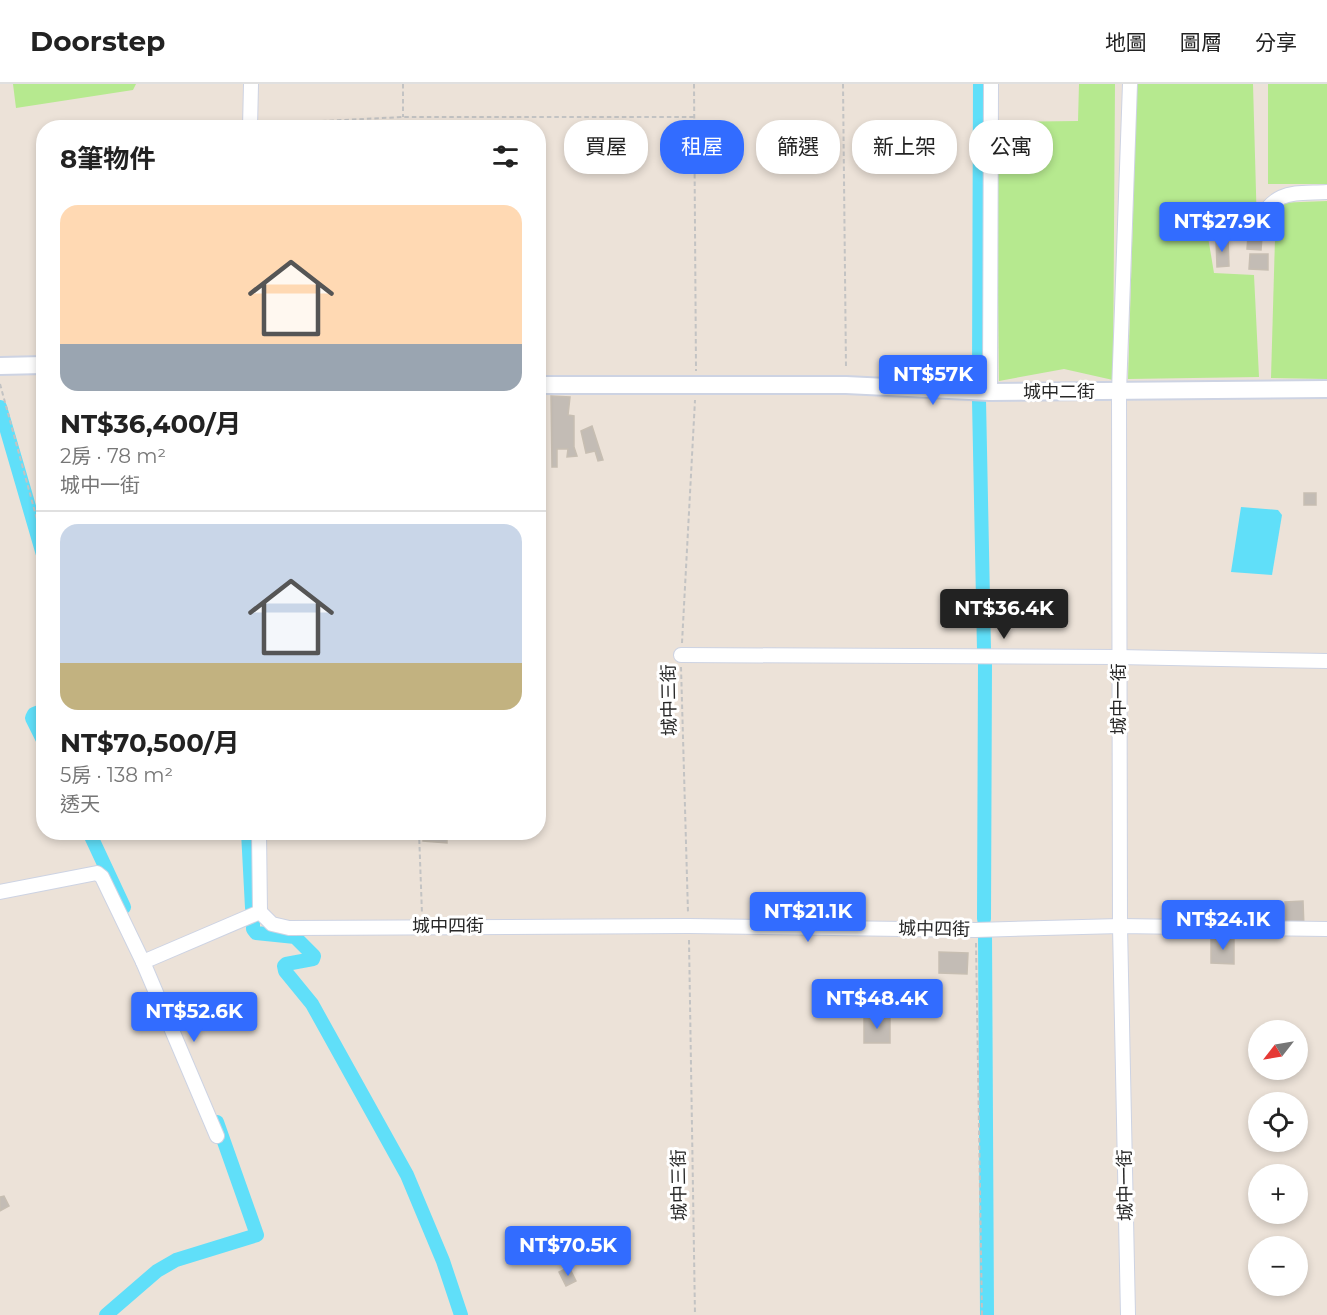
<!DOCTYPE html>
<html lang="zh-TW">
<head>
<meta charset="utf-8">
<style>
	:root { --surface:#fff; --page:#f2f2f2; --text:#222; --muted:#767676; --line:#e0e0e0; --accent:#326cff }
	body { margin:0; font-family:Montserrat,"Noto Sans TC",sans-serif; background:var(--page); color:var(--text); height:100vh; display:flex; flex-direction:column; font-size:22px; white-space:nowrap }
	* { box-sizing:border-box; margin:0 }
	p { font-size:20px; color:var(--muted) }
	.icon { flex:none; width:33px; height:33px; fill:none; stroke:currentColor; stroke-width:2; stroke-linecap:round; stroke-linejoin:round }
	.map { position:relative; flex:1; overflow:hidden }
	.sheet { position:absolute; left:36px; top:36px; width:510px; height:720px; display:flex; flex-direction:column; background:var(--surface); border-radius:24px; box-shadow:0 3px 9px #0003 }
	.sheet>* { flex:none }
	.hud { position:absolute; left:564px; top:36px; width:570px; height:54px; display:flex; gap:12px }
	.needle { width:39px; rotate:239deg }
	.buttons { position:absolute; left:1248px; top:936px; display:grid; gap:12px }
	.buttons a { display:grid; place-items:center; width:60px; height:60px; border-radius:50%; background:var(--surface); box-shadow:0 3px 9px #0003; font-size:30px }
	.price { position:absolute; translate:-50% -51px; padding:0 14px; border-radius:6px; background:var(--accent); color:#fff; font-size:20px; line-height:39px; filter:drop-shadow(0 2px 3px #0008) }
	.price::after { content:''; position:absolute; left:50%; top:36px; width:18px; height:14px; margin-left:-9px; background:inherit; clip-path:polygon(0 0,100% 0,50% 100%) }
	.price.on { background:#222; color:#fff }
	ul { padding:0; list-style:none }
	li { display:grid; align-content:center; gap:12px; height:318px; padding:0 24px }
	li+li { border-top:2px solid var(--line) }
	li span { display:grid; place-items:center; height:186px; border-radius:18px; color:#555 }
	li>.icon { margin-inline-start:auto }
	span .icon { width:108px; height:108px; fill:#fffc; stroke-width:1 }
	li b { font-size:26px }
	h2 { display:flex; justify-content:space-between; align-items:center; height:72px; padding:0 24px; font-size:26px }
	.pill { padding:0 21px; border-radius:24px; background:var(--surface); box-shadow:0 3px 9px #0003; font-size:21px; line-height:54px }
	.pill.on { background:var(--accent); color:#fff }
	header { display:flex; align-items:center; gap:36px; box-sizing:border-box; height:84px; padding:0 30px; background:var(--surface); border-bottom:2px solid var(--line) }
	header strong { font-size:28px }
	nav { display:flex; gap:33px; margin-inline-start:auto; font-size:21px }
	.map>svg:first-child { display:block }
	.green { fill:#b6e98f }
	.water { fill:#60dff9 }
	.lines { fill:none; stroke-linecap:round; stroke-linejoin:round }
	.canal { stroke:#60dff9; stroke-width:14 }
	.building { fill:#c3bcb5; stroke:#c7beb2; stroke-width:1.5 }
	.minor-casing { stroke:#cdd3e3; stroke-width:16 }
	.tertiary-casing { stroke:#cdd3e3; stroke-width:20 }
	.path { stroke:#c3c3c3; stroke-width:2; stroke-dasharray:4.5 3; stroke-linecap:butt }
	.minor { stroke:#fff; stroke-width:14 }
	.tertiary { stroke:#fff; stroke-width:16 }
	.labels { text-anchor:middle; stroke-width:6; stroke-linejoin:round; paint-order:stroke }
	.street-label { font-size:18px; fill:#282828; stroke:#fff }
</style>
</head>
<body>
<header>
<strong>Doorstep</strong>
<nav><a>地圖</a><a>圖層</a><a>分享</a></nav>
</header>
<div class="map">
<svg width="1327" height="1231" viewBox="0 0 1327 1231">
	<rect width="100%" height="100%" fill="#ece2d8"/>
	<!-- green -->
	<g class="green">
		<path d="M 13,0 L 136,0 L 133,6 L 16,24 Z"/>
		<path d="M 1079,0 L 1115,0 L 1113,296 L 1064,285 L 999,297 L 996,38 L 1078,37 Z"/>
		<path d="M 1137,0 L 1253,0 L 1257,144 L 1207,147 L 1214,189 L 1254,191 L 1259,293 L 1128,295 Z"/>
		<rect x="1268" y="0" width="59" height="100"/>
		<path d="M 1327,117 L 1327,295 L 1271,294 L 1276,119 Z"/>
	</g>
	<!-- water -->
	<path class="water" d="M 1241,423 L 1278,426 L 1282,431 L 1272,491 L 1231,488 Z"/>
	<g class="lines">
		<!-- canal -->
		<g class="canal">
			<path d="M 979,291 L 980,0"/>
			<path d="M 979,316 L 984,566"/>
			<path d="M 0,323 L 44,474"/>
			<path d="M 44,626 L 34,630 L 32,634 L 44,658"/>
			<path d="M 89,748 L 124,823"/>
			<path d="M 248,748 L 252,824"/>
			<path d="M 984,835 L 985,580"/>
			<path d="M 253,838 L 253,845 L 256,849 L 295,853 L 314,872 L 313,875 L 286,880 L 284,882 L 285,887 L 312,920 L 407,1091 L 443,1177 L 461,1231"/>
			<path d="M 985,850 L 987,1231"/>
			<path d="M 106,1231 L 157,1187 L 176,1176 L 257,1151 L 217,1038"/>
		</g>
	</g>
	<!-- building -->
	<g class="building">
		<path d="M 1248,152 L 1262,153 L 1261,166 L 1247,165 Z"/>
		<path d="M 1216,155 L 1228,155 L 1229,182 L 1217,183 Z"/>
		<path d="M 1250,170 L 1268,170 L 1268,186 L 1249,185 Z"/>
		<path d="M 551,312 L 570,313 L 568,331 L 574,332 L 574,363 L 577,372 L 567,373 L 568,365 L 557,365 L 557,383 L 552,383 Z"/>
		<path d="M 592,342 L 603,376 L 598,377 L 595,367 L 586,369 L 581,347 Z"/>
		<rect x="1304" y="409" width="12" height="12"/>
		<path d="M 423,751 L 447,753 L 447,759 L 423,757 Z"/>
		<path d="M 1303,817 L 1304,844 L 1286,844 L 1285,818 Z"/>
		<path d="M 1211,854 L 1234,854 L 1234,880 L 1211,879 Z"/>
		<path d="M 939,868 L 968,869 L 967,890 L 939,889 Z"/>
		<rect x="864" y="932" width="26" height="27"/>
		<path d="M 4,1112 L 9,1122 L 0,1127 L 0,1113 Z"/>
		<path d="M 569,1183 L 576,1197 L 566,1202 L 559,1188 Z"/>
	</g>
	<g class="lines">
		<!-- minor casing -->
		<g class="minor-casing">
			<g id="minor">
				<path d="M 250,44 L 251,0"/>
				<path d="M 1234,141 L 1256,140 C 1277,105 1290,110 1327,108"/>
				<path d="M 990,308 L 991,0"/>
				<path d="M 681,571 L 1118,573 L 1327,577"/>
				<path d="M 259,748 L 260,828"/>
				<path d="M 0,808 L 97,789 L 102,793 L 143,878 L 260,828 L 272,840 L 289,844 L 688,842 L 975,846 L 1120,842 L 1327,845"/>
				<path d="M 143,878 L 217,1052"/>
				<path d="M 1128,1231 L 1120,842 L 1119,308 L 1130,0"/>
			</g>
		</g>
		<!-- tertiary casing -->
		<g class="tertiary-casing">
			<g id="tertiary">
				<path d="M 0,282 L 44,281"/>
				<path d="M 538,301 L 846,301 L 990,308 L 1327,305"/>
			</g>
		</g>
		<!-- path -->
		<g class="path">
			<path d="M 403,0 L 403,33"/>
			<path d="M 694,0 L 696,287"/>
			<path d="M 843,0 L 846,285"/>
			<path d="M 262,40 L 403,33 L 694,33"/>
			<path d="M 0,300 L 44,461"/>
			<path d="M 682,559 L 695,316"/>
			<path d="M 681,583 L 688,829"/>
			<path d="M 419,748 L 422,830"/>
			<path d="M 689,856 L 695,1231"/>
			<path d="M 976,859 L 982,1231"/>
		</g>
		<!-- minor -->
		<use href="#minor" class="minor"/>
		<!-- tertiary -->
		<use href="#tertiary" class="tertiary"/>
	</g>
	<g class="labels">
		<!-- street labels -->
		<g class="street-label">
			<text x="1059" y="314">城中二街</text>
			<text transform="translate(1119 615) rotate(-90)" y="6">城中一街</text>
			<text transform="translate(669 616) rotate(-91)" y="6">城中三街</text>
			<text x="448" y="848">城中四街</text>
			<text transform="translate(934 845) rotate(1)" y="6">城中四街</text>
			<text transform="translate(679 1101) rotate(-91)" y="6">城中三街</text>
			<text transform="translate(1125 1101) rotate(-91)" y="6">城中一街</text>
		</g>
	</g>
</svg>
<div class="buttons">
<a><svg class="needle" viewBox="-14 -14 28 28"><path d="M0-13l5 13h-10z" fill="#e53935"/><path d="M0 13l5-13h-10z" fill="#767676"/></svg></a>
<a><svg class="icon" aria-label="locate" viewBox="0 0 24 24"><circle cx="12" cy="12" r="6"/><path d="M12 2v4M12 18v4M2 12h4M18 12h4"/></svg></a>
<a>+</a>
<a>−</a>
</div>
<b class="price" style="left:1222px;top:169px">NT$27.9K</b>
<b class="price" style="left:933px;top:322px">NT$57K</b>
<b class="price on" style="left:1004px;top:556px">NT$36.4K</b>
<b class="price" style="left:808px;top:859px">NT$21.1K</b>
<b class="price" style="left:1223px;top:867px">NT$24.1K</b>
<b class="price" style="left:877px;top:946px">NT$48.4K</b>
<b class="price" style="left:194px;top:959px">NT$52.6K</b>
<b class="price" style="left:568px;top:1193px">NT$70.5K</b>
<div class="hud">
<a class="pill">買屋</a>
<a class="pill on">租屋</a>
<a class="pill">篩選</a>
<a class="pill">新上架</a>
<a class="pill">公寓</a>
</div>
<section class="sheet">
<h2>8筆物件<svg class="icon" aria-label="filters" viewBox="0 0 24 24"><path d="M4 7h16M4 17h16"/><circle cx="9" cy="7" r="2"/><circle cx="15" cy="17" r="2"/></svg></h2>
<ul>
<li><span style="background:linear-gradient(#ffd9b3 75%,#9aa5b1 0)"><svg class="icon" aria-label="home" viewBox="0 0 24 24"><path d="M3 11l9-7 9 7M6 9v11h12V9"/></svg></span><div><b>NT$36,400/月</b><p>2房 · 78 m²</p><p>城中一街</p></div></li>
<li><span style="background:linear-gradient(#c9d6e8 75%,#c2b280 0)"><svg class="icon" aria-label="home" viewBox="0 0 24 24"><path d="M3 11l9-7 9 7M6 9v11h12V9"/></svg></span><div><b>NT$70,500/月</b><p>5房 · 138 m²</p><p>透天</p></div></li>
</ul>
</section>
</div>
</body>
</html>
